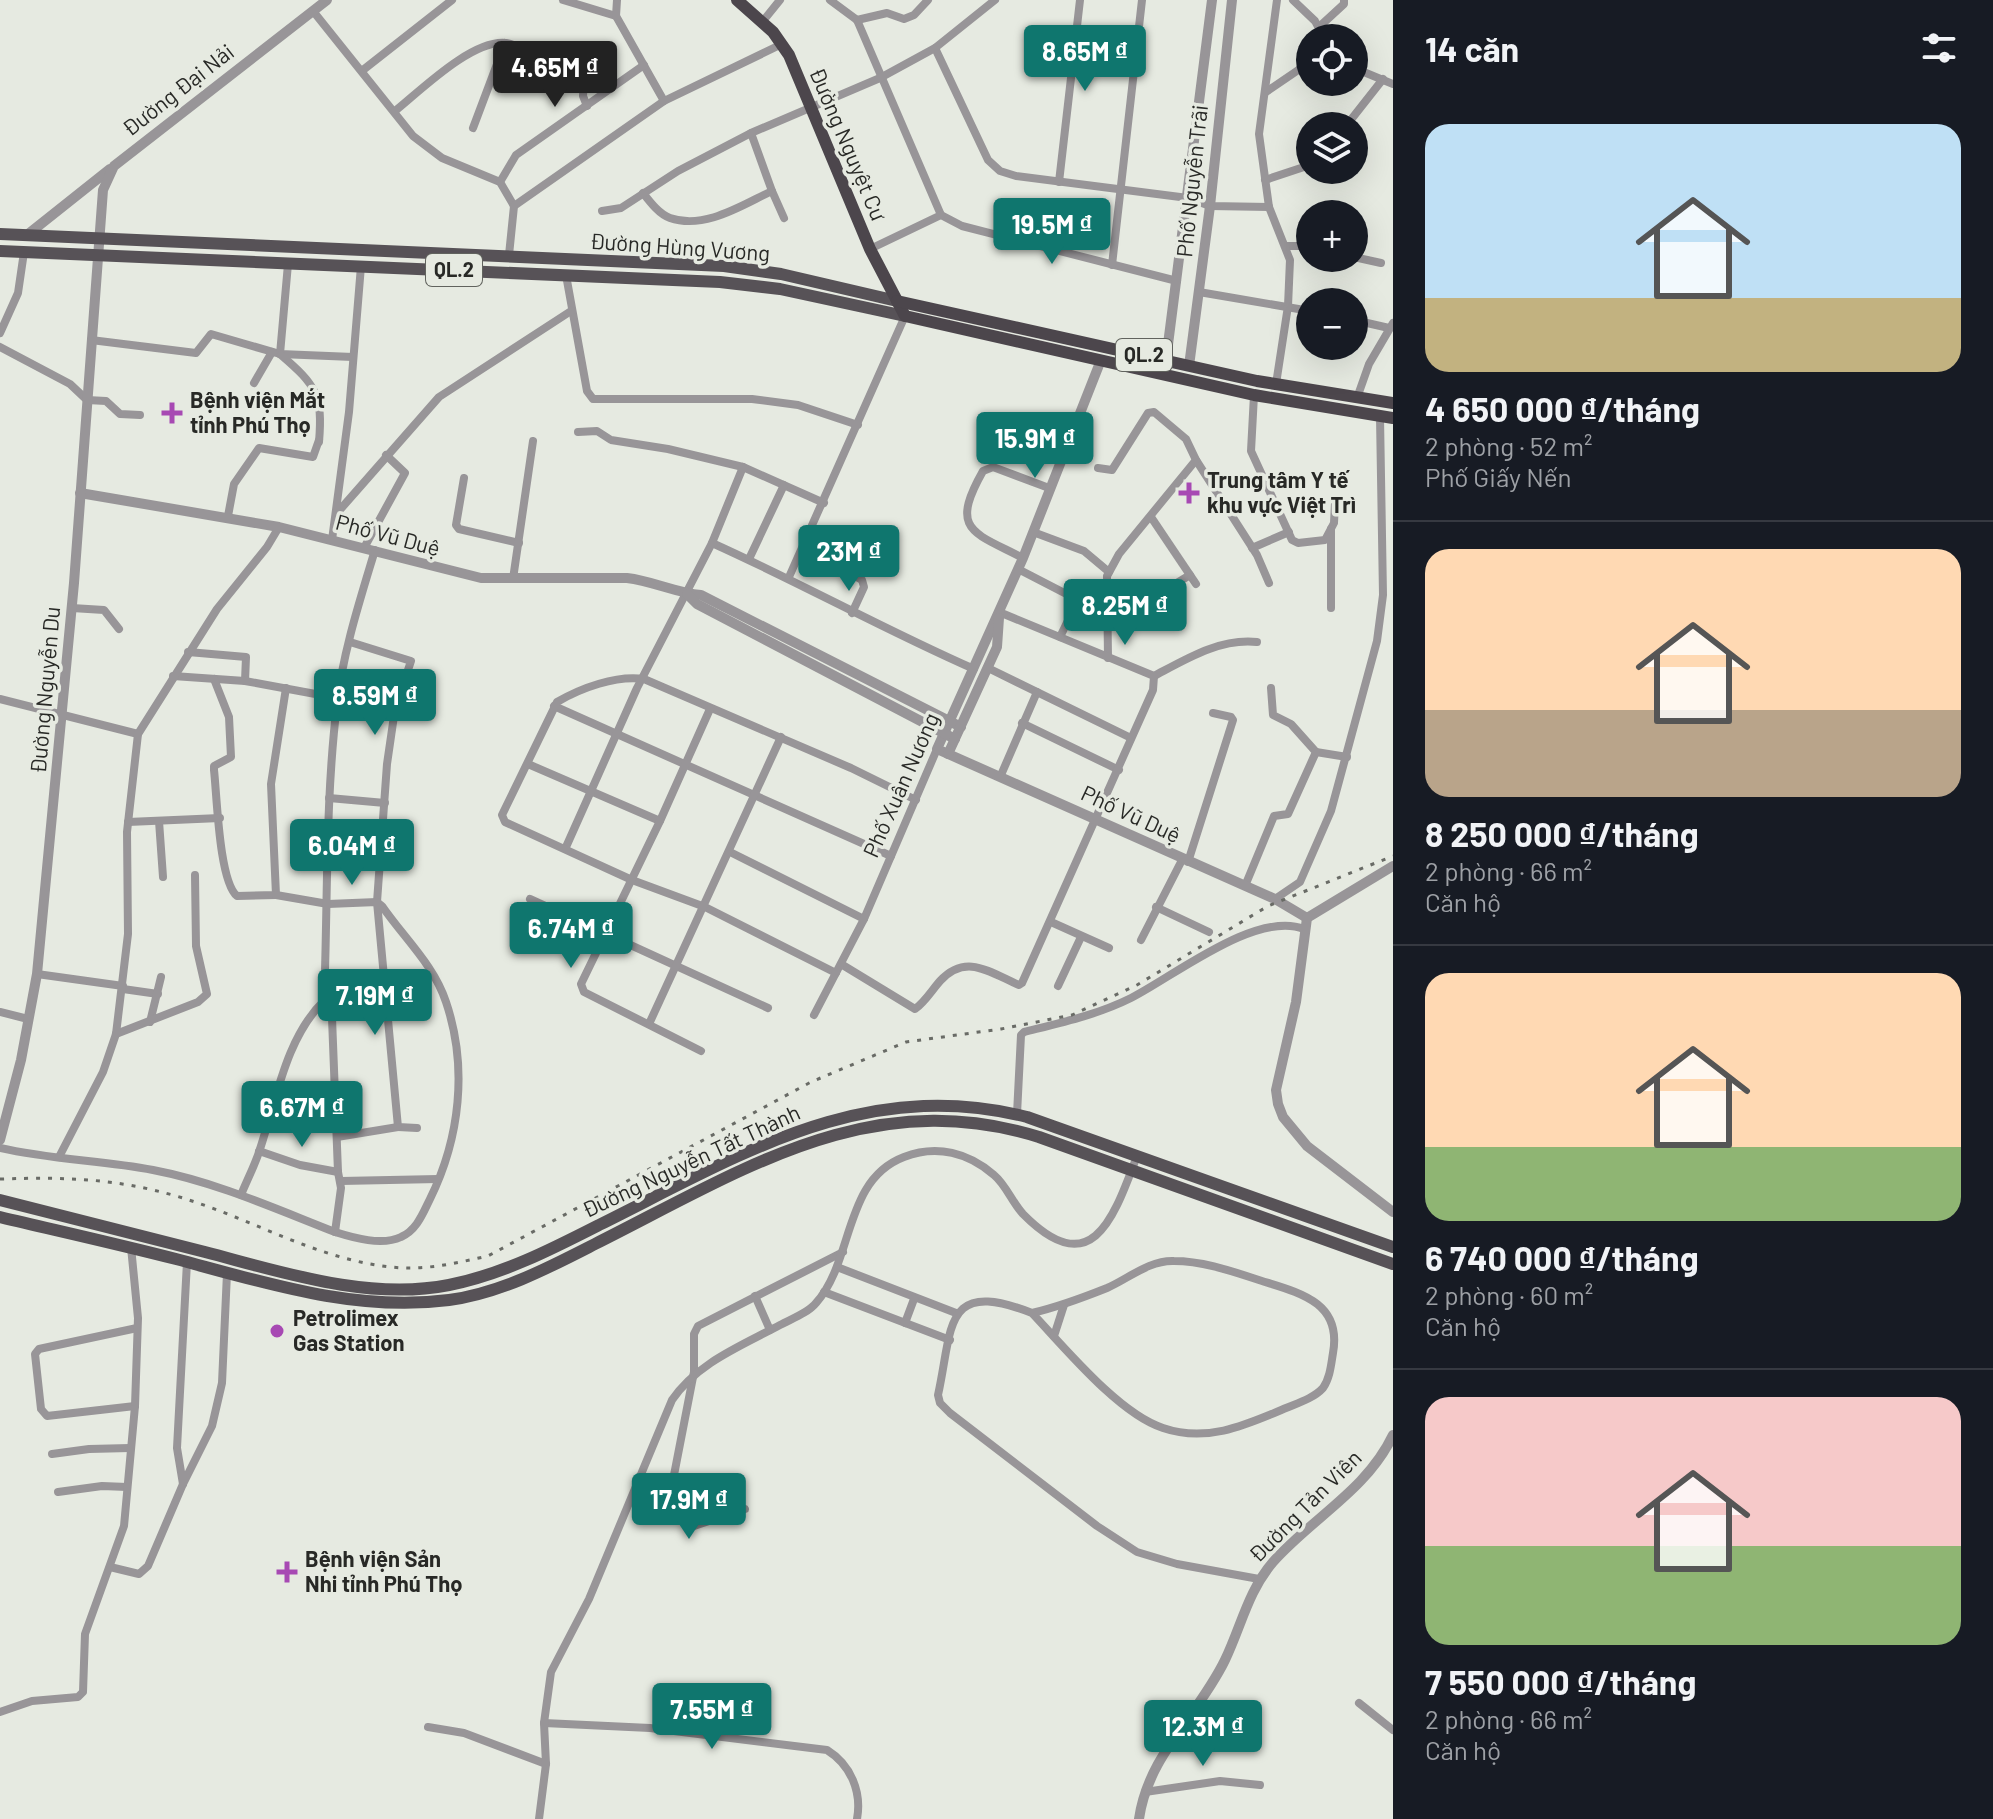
<!DOCTYPE html>
<html lang="vi">
<head>
<meta charset="utf-8">
<style>
	:root { --surface:#171b24; --page:#242831; --text:#f1f3f6; --muted:#9ea1a6; --line:#363941; --accent:#0f766e }
	body { margin:0; font-family:Barlow,sans-serif; background:var(--page); color:var(--text); height:100vh; display:flex; flex-direction:column; font-size:30px; white-space:nowrap }
	* { box-sizing:border-box; margin:0 }
	p { font-size:26px; color:var(--muted) }
	.icon { flex:none; width:44px; height:44px; fill:none; stroke:currentColor; stroke-width:2; stroke-linecap:round; stroke-linejoin:round }
	.map { position:relative; flex:1; overflow:hidden }
	.side { display:flex; flex-direction:column; background:var(--surface); width:600px }
	.side>* { flex:none }
	.buttons { position:absolute; left:1296px; top:24px; display:grid; gap:16px }
	.buttons a { display:grid; place-items:center; width:72px; height:72px; border-radius:50%; background:var(--surface); box-shadow:0 8px 32px #0002; font-size:40px }
	.price { position:absolute; translate:-50% -68px; padding:0 18px; border-radius:8px; background:var(--accent); color:#fff; font-size:26px; line-height:52px; filter:drop-shadow(0 2px 4px #0008) }
	.price::after { content:''; position:absolute; left:50%; top:48px; width:24px; height:18px; margin-left:-12px; background:inherit; clip-path:polygon(0 0,100% 0,50% 100%) }
	.price.on { background:#222; color:#fff }
	ul { padding:0; list-style:none }
	li { display:grid; align-content:center; gap:16px; height:424px; padding:0 32px }
	li+li { border-top:2px solid var(--line) }
	li span { display:grid; place-items:center; height:248px; border-radius:24px; color:#555 }
	li>.icon { margin-inline-start:auto }
	span .icon { width:144px; height:144px; fill:#fffc; stroke-width:1 }
	li b { font-size:34px }
	h2 { display:flex; justify-content:space-between; align-items:center; height:96px; padding:0 32px; font-size:34px }
	main { display:flex; flex:1; min-height:0 }
	.map>svg:first-child { display:block }
	.lines { fill:none; stroke-linecap:round; stroke-linejoin:round }
	.minor { stroke:#989598; stroke-width:8 }
	.tertiary { stroke:#989598; stroke-width:10 }
	.primary { stroke:#575257; stroke-width:12 }
	.trunk { stroke:#4c464c; stroke-width:12 }
	.rail { stroke:#696b66; stroke-width:3; stroke-dasharray:4 8; stroke-linecap:butt }
	.poi-dot { fill:#a749b3; stroke:#e6eae1; stroke-width:3 }
	.labels { text-anchor:middle; stroke-width:7; stroke-linejoin:round; paint-order:stroke }
	.shield { fill:#e6eae1; stroke:#61635e; stroke-width:2 }
	.shield-label { font-size:20px; font-weight:bold; fill:#282926 }
	.street-label { font-size:22px; fill:#282926; stroke:#e6eae1 }
	.poi-label { font-size:22px; font-weight:bold; fill:#282926; stroke:#e6eae1; text-anchor:start }
</style>
</head>
<body>
<main>
<div class="map">
<svg width="1393" height="1819" viewBox="0 0 1393 1819">
	<rect width="100%" height="100%" fill="#e6eae1"/>
	<g class="lines">
		<!-- minor -->
		<g class="minor">
			<path d="M 563,0 L 616,16"/>
			<path d="M 617,0 L 616,16 L 664,101"/>
			<path d="M 830,0 L 857,20 L 941,215 L 962,226 L 1177,281"/>
			<path d="M 1293,0 L 1315,21 L 1324,38"/>
			<path d="M 313,11 L 413,136 L 442,158 L 500,182 L 514,206"/>
			<path d="M 857,20 L 887,13 L 904,19 L 914,15 L 928,0"/>
			<path d="M 763,21 L 780,0"/>
			<path d="M 1319,27 L 1344,4 L 1344,0"/>
			<path d="M 935,48 L 988,160 L 1000,171 L 1016,176 L 1188,198 L 1210,206 L 1269,207"/>
			<path d="M 1354,68 L 1393,84"/>
			<path d="M 363,70 L 452,0"/>
			<path d="M 1266,92 L 1310,62"/>
			<path d="M 395,111 C 419,92 472,39 506,43 C 522,45 563,69 581,76 L 584,79 L 583,96 L 587,106"/>
			<path d="M 1346,126 L 1383,79"/>
			<path d="M 473,128 L 505,43"/>
			<path d="M 1265,180 L 1310,165"/>
			<path d="M 500,182 L 516,155 L 644,65"/>
			<path d="M 1059,182 L 1080,0"/>
			<path d="M 772,191 L 784,218"/>
			<path d="M 643,193 C 650,202 659,214 670,218 C 705,230 742,205 772,191 L 751,133"/>
			<path d="M 602,211 L 621,208 L 678,171 L 751,133 L 880,78 L 935,48 L 995,0"/>
			<path d="M 1287,246 L 1310,246"/>
			<path d="M 870,249 L 941,215"/>
			<path d="M 509,255 L 514,206 L 664,101 L 782,44"/>
			<path d="M 1354,257 L 1381,263"/>
			<path d="M 1112,265 L 1142,0"/>
			<path d="M 566,275 L 587,391 L 593,399 L 752,399 L 798,405 L 858,425"/>
			<path d="M 1199,292 L 1310,311"/>
			<path d="M 1354,320 L 1389,328"/>
			<path d="M 0,333 L 18,293 L 24,252"/>
			<path d="M 91,340 L 196,353 L 211,334 L 280,354 L 353,357"/>
			<path d="M 0,347 L 70,384 L 87,400 L 106,401 L 120,414 L 140,415"/>
			<path d="M 280,354 L 288,264"/>
			<path d="M 281,355 C 316,385 323,395 319,442"/>
			<path d="M 254,383 L 272,352"/>
			<path d="M 1276,384 L 1288,306 L 1290,260 L 1269,207 L 1259,134 L 1277,0"/>
			<path d="M 1254,395 L 1251,451 L 1292,540 L 1298,543 L 1325,540 L 1334,523 L 1335,503"/>
			<path d="M 1357,398 L 1369,364 L 1393,323"/>
			<path d="M 578,432 L 597,431 L 611,440 L 668,449 L 743,467 L 824,503"/>
			<path d="M 1098,468 L 1112,470 L 1148,413 L 1154,412 L 1186,439 L 1196,460 L 1257,555 L 1269,583"/>
			<path d="M 464,478 L 456,525 L 459,529 L 519,543"/>
			<path d="M 338,512 L 439,397 L 571,311"/>
			<path d="M 228,516 L 234,484 L 259,448 L 313,457 L 319,440"/>
			<path d="M 1151,517 L 1196,584"/>
			<path d="M 1033,532 L 1084,551 L 1109,572"/>
			<path d="M 332,540 L 349,412 L 361,266"/>
			<path d="M 712,543 C 801,583 885,630 974,669"/>
			<path d="M 804,546 L 862,580 L 864,587 L 852,613"/>
			<path d="M 364,548 L 405,473 L 386,455"/>
			<path d="M 1252,548 L 1289,532"/>
			<path d="M 1023,558 C 973,532 949,531 983,471 L 993,467 L 1049,488"/>
			<path d="M 749,559 L 784,485"/>
			<path d="M 1018,569 L 1078,600 L 1105,604"/>
			<path d="M 789,577 L 905,316"/>
			<path d="M 513,579 L 533,441"/>
			<path d="M 1172,586 L 1190,575"/>
			<path d="M 72,608 L 104,610 L 119,629"/>
			<path d="M 1331,608 L 1331,529"/>
			<path d="M 1060,637 L 1078,600"/>
			<path d="M 350,642 L 411,661 L 395,709 L 387,764 L 377,902 L 398,1127 L 417,1128"/>
			<path d="M 188,652 L 246,657 L 245,681"/>
			<path d="M 1108,658 L 1107,576 L 1119,554 L 1196,460"/>
			<path d="M 988,668 L 1131,738"/>
			<path d="M 173,676 L 245,681 L 337,698"/>
			<path d="M 1154,676 C 1186,659 1220,638 1257,642"/>
			<path d="M 214,679 L 229,717 L 231,757 L 214,766 L 214,770 C 217,796 219,881 237,896 L 276,895 L 271,784 L 286,688"/>
			<path d="M 0,699 L 138,734"/>
			<path d="M 337,703 L 395,709"/>
			<path d="M 554,706 L 891,856"/>
			<path d="M 1022,723 L 1119,770"/>
			<path d="M 1316,752 L 1347,757"/>
			<path d="M 528,764 L 660,821"/>
			<path d="M 1001,775 L 1037,692"/>
			<path d="M 329,798 L 385,803"/>
			<path d="M 159,821 L 163,877"/>
			<path d="M 128,822 L 220,818"/>
			<path d="M 566,847 L 637,688 L 712,543 L 743,467"/>
			<path d="M 730,852 L 864,919"/>
			<path d="M 1188,862 L 1233,720 L 1231,717 L 1213,713"/>
			<path d="M 1245,886 L 1274,816 L 1288,814 L 1316,752 L 1291,724 L 1273,715 L 1271,688"/>
			<path d="M 276,895 L 328,904 L 377,902 L 382,906 C 404,938 434,965 446,1002 C 468,1067 460,1138 430,1199 C 423,1213 417,1230 401,1237 C 382,1246 354,1238 335,1232"/>
			<path d="M 530,899 L 768,1008"/>
			<path d="M 1275,899 L 1300,882 L 1331,811 L 1377,641 L 1383,595 L 1380,417"/>
			<path d="M 1156,907 L 1209,932"/>
			<path d="M 1051,922 L 1109,948"/>
			<path d="M 1141,940 L 1182,860"/>
			<path d="M 841,964 L 915,1009 C 925,1002 932,990 940,981 C 966,953 989,972 1019,985 L 1022,983 L 1153,690 L 1154,676 L 999,612"/>
			<path d="M 836,973 L 705,907 L 632,880 L 505,822 L 502,815 L 557,702 C 581,688 616,675 644,679 L 851,768 L 916,800"/>
			<path d="M 37,974 L 123,986"/>
			<path d="M 1058,986 L 1081,937"/>
			<path d="M 123,989 L 158,994"/>
			<path d="M 325,1001 L 386,999"/>
			<path d="M 0,1012 L 28,1019"/>
			<path d="M 814,1015 L 864,919 L 937,749"/>
			<path d="M 150,1022 L 161,977"/>
			<path d="M 649,1024 L 781,737"/>
			<path d="M 116,1034 L 198,1002 L 207,994 L 196,946 L 195,875"/>
			<path d="M 701,1051 L 584,992 L 581,984 L 660,821 L 710,709"/>
			<path d="M 1017,1114 L 1021,1035 L 1024,1032 C 1060,1023 1097,1015 1131,998 C 1173,977 1256,910 1304,929"/>
			<path d="M 337,1137 L 398,1127"/>
			<path d="M 0,1148 C 51,1160 102,1160 153,1170 C 216,1182 276,1209 335,1232 L 341,1188 L 338,1172 L 332,1018 L 328,1001"/>
			<path d="M 259,1151 L 300,1165 L 338,1172"/>
			<path d="M 59,1157 L 103,1072 L 116,1034 L 128,934 L 127,832 L 138,734 L 217,609 L 267,547 L 279,527"/>
			<path d="M 341,1181 L 438,1179"/>
			<path d="M 241,1195 C 247,1180 255,1165 260,1149 C 276,1101 286,1037 324,1001 C 328,902 325,802 337,704 C 343,652 360,600 375,550"/>
			<path d="M 837,1267 L 956,1313"/>
			<path d="M 824,1292 L 950,1340"/>
			<path d="M 755,1296 L 770,1330"/>
			<path d="M 1032,1313 C 1058,1307 1082,1298 1107,1288 C 1128,1279 1149,1260 1174,1261 C 1204,1261 1234,1272 1262,1281 C 1301,1293 1342,1303 1333,1353 C 1331,1365 1330,1378 1323,1388 C 1314,1398 1298,1403 1286,1408 C 1246,1425 1207,1443 1163,1428 C 1119,1414 1064,1347 1032,1313 C 943,1278 953,1327 938,1395 L 940,1403 L 950,1413 L 1097,1526 L 1137,1552 L 1177,1564 L 1259,1579"/>
			<path d="M 905,1323 L 914,1299"/>
			<path d="M 1054,1336 L 1064,1305"/>
			<path d="M 135,1406 L 47,1416 L 41,1409 L 35,1354 L 39,1349 L 137,1328"/>
			<path d="M 52,1454 L 89,1449 L 130,1448"/>
			<path d="M 640,1477 L 669,1482 L 674,1475 L 694,1372 L 694,1334 L 698,1326 L 843,1252"/>
			<path d="M 669,1482 L 687,1502 L 685,1520 L 694,1526 L 745,1509"/>
			<path d="M 183,1484 L 177,1448 L 187,1262"/>
			<path d="M 58,1492 L 102,1486 L 127,1487"/>
			<path d="M 110,1567 L 139,1574 L 148,1566 L 183,1484 L 212,1426 L 222,1383 L 227,1273"/>
			<path d="M 1359,1703 L 1393,1730"/>
			<path d="M 0,1712 L 32,1701 L 78,1697 L 83,1692 L 85,1634 L 124,1526 L 135,1406 L 138,1318 L 131,1247"/>
			<path d="M 544,1723 L 650,1728 L 827,1750 C 851,1765 862,1792 857,1819"/>
			<path d="M 428,1727 L 464,1733 L 546,1764"/>
			<path d="M 1145,1792 L 1220,1781 L 1260,1785"/>
			<path d="M 539,1819 L 546,1764 L 544,1723 L 551,1672 L 589,1599 L 672,1400 C 697,1363 741,1346 780,1325 C 791,1319 808,1313 816,1303 C 854,1261 843,1180 904,1157 C 937,1144 969,1153 994,1175 C 1006,1185 1012,1202 1023,1214 C 1092,1284 1114,1217 1137,1156"/>
		</g>
		<!-- tertiary -->
		<g class="tertiary">
			<path d="M 27,235 L 110,169"/>
			<path d="M 1101,360 L 1023,558 L 937,749 L 1275,899 L 1307,918"/>
			<path d="M 1166,360 L 1212,0"/>
			<path d="M 1189,366 L 1210,206 L 1232,0"/>
			<path d="M 80,493 L 279,527 L 481,578 L 627,578 C 653,581 676,593 701,595 L 961,727"/>
			<path d="M 687,594 L 697,604 L 955,739"/>
			<path d="M 948,754 L 997,647 L 999,618"/>
			<path d="M 1393,866 L 1307,918 L 1296,1002 L 1276,1090 L 1278,1104 L 1283,1117 L 1307,1146 L 1393,1212"/>
			<path d="M 0,1140 L 21,1060 L 37,974 L 74,583 L 103,190 L 114,166 L 327,0"/>
			<path d="M 1139,1819 C 1148,1755 1198,1716 1225,1660 C 1241,1627 1248,1591 1273,1562 C 1312,1518 1367,1490 1393,1435"/>
		</g>
		<!-- primary -->
		<g class="primary">
			<path d="M 0,234 L 724,266 L 781,274 L 897,301"/>
			<path d="M 0,251 L 720,282 L 780,289 L 905,316"/>
			<path d="M 0,1200 C 68,1217 137,1235 205,1252 C 282,1272 368,1301 449,1285 C 503,1274 550,1250 599,1225 C 740,1155 864,1076 1027,1117 L 1393,1247"/>
			<path d="M 0,1217 C 59,1231 118,1244 176,1259 C 266,1283 355,1312 449,1300 C 501,1293 550,1267 595,1244 C 741,1171 870,1084 1039,1137 L 1393,1264"/>
		</g>
		<!-- trunk -->
		<g class="trunk">
			<path d="M 737,0 L 773,32 L 789,55 L 870,249 L 905,316 L 1254,395 L 1393,418"/>
			<path d="M 897,301 L 1257,381 L 1393,403"/>
		</g>
		<!-- rail -->
		<path class="rail" d="M 0,1179 C 64,1177 114,1178 176,1196 C 249,1217 315,1259 391,1267 C 424,1271 456,1263 488,1256 L 811,1082 L 906,1042 L 1001,1029 L 1072,1015 L 1137,985 L 1268,906 L 1393,856"/>
	</g>
	<!-- markers -->
	<g class="poi-dot">
		<path d="M168 401h8v8h8v8h-8v8h-8v-8h-8v-8h8z"/>
		<path d="M1185 481h8v8h8v8h-8v8h-8v-8h-8v-8h8z"/>
		<circle cx="277" cy="1331" r="8"/>
		<path d="M283 1560h8v8h8v8h-8v8h-8v-8h-8v-8h8z"/>
	</g>
	<g class="labels">
		<!-- shield labels -->
		<g class="shield">
			<rect x="426" y="254" width="56" height="32" rx="6"/>
			<rect x="1116" y="339" width="56" height="32" rx="6"/>
		</g>
		<g class="shield-label">
			<text x="454" y="277">QL.2</text>
			<text x="1144" y="362">QL.2</text>
		</g>
		<!-- street labels -->
		<g class="street-label">
			<text transform="translate(178 90) rotate(-38)" y="8">Đường Đại Nải</text>
			<text transform="translate(848 144) rotate(67)" y="8">Đường Nguyệt Cư</text>
			<text transform="translate(1192 181) rotate(-84)" y="8">Phố Nguyễn Trãi</text>
			<text transform="translate(680 247) rotate(4)" y="8">Đường Hùng Vương</text>
			<text transform="translate(388 535) rotate(15)" y="8">Phố Vũ Duệ</text>
			<text transform="translate(45 690) rotate(-85)" y="8">Đường Nguyễn Du</text>
			<text transform="translate(901 785) rotate(-66)" y="8">Phố Xuân Nương</text>
			<text transform="translate(1131 814) rotate(25)" y="8">Phố Vũ Duệ</text>
			<text transform="translate(691 1161) rotate(-25)" y="8">Đường Nguyễn Tất Thành</text>
			<text transform="translate(1305 1506) rotate(-45)" y="8">Đường Tản Viên</text>
		</g>
		<!-- poi labels -->
		<g class="poi-label">
			<text x="190" y="408">Bệnh viện Mắt<tspan x="190" dy="25">tỉnh Phú Thọ</tspan></text>
			<text x="1207" y="488">Trung tâm Y tế<tspan x="1207" dy="25">khu vực Việt Trì</tspan></text>
			<text x="293" y="1326">Petrolimex<tspan x="293" dy="25">Gas Station</tspan></text>
			<text x="305" y="1567">Bệnh viện Sản<tspan x="305" dy="25">Nhi tỉnh Phú Thọ</tspan></text>
		</g>
	</g>
</svg>
<div class="buttons">
<a><svg class="icon" aria-label="locate" viewBox="0 0 24 24"><circle cx="12" cy="12" r="6"/><path d="M12 2v4M12 18v4M2 12h4M18 12h4"/></svg></a>
<a><svg class="icon" aria-label="layers" viewBox="0 0 24 24"><path d="M12 4l9 5-9 5-9-5zM3 14l9 5 9-5"/></svg></a>
<a>+</a>
<a>−</a>
</div>
<b class="price" style="left:1085px;top:93px">8.65M ₫</b>
<b class="price on" style="left:555px;top:109px">4.65M ₫</b>
<b class="price" style="left:1052px;top:266px">19.5M ₫</b>
<b class="price" style="left:1035px;top:480px">15.9M ₫</b>
<b class="price" style="left:849px;top:593px">23M ₫</b>
<b class="price" style="left:1125px;top:647px">8.25M ₫</b>
<b class="price" style="left:375px;top:737px">8.59M ₫</b>
<b class="price" style="left:352px;top:887px">6.04M ₫</b>
<b class="price" style="left:571px;top:970px">6.74M ₫</b>
<b class="price" style="left:375px;top:1037px">7.19M ₫</b>
<b class="price" style="left:302px;top:1149px">6.67M ₫</b>
<b class="price" style="left:689px;top:1541px">17.9M ₫</b>
<b class="price" style="left:712px;top:1751px">7.55M ₫</b>
<b class="price" style="left:1203px;top:1768px">12.3M ₫</b>
</div>
<section class="side">
<h2>14 căn<svg class="icon" aria-label="filters" viewBox="0 0 24 24"><path d="M4 7h16M4 17h16"/><circle cx="9" cy="7" r="2"/><circle cx="15" cy="17" r="2"/></svg></h2>
<ul>
<li><span style="background:linear-gradient(#bfe0f5 70%,#c2b280 0)"><svg class="icon" aria-label="home" viewBox="0 0 24 24"><path d="M3 11l9-7 9 7M6 9v11h12V9"/></svg></span><div><b>4 650 000 ₫/tháng</b><p>2 phòng · 52 m²</p><p>Phố Giấy Nến</p></div></li>
<li><span style="background:linear-gradient(#ffd9b3 65%,#b9a48a 0)"><svg class="icon" aria-label="home" viewBox="0 0 24 24"><path d="M3 11l9-7 9 7M6 9v11h12V9"/></svg></span><div><b>8 250 000 ₫/tháng</b><p>2 phòng · 66 m²</p><p>Căn hộ</p></div></li>
<li><span style="background:linear-gradient(#ffd9b3 70%,#8fb573 0)"><svg class="icon" aria-label="home" viewBox="0 0 24 24"><path d="M3 11l9-7 9 7M6 9v11h12V9"/></svg></span><div><b>6 740 000 ₫/tháng</b><p>2 phòng · 60 m²</p><p>Căn hộ</p></div></li>
<li><span style="background:linear-gradient(#f6c9c9 60%,#8fb573 0)"><svg class="icon" aria-label="home" viewBox="0 0 24 24"><path d="M3 11l9-7 9 7M6 9v11h12V9"/></svg></span><div><b>7 550 000 ₫/tháng</b><p>2 phòng · 66 m²</p><p>Căn hộ</p></div></li>
</ul>
</section>
</main>
</body>
</html>
